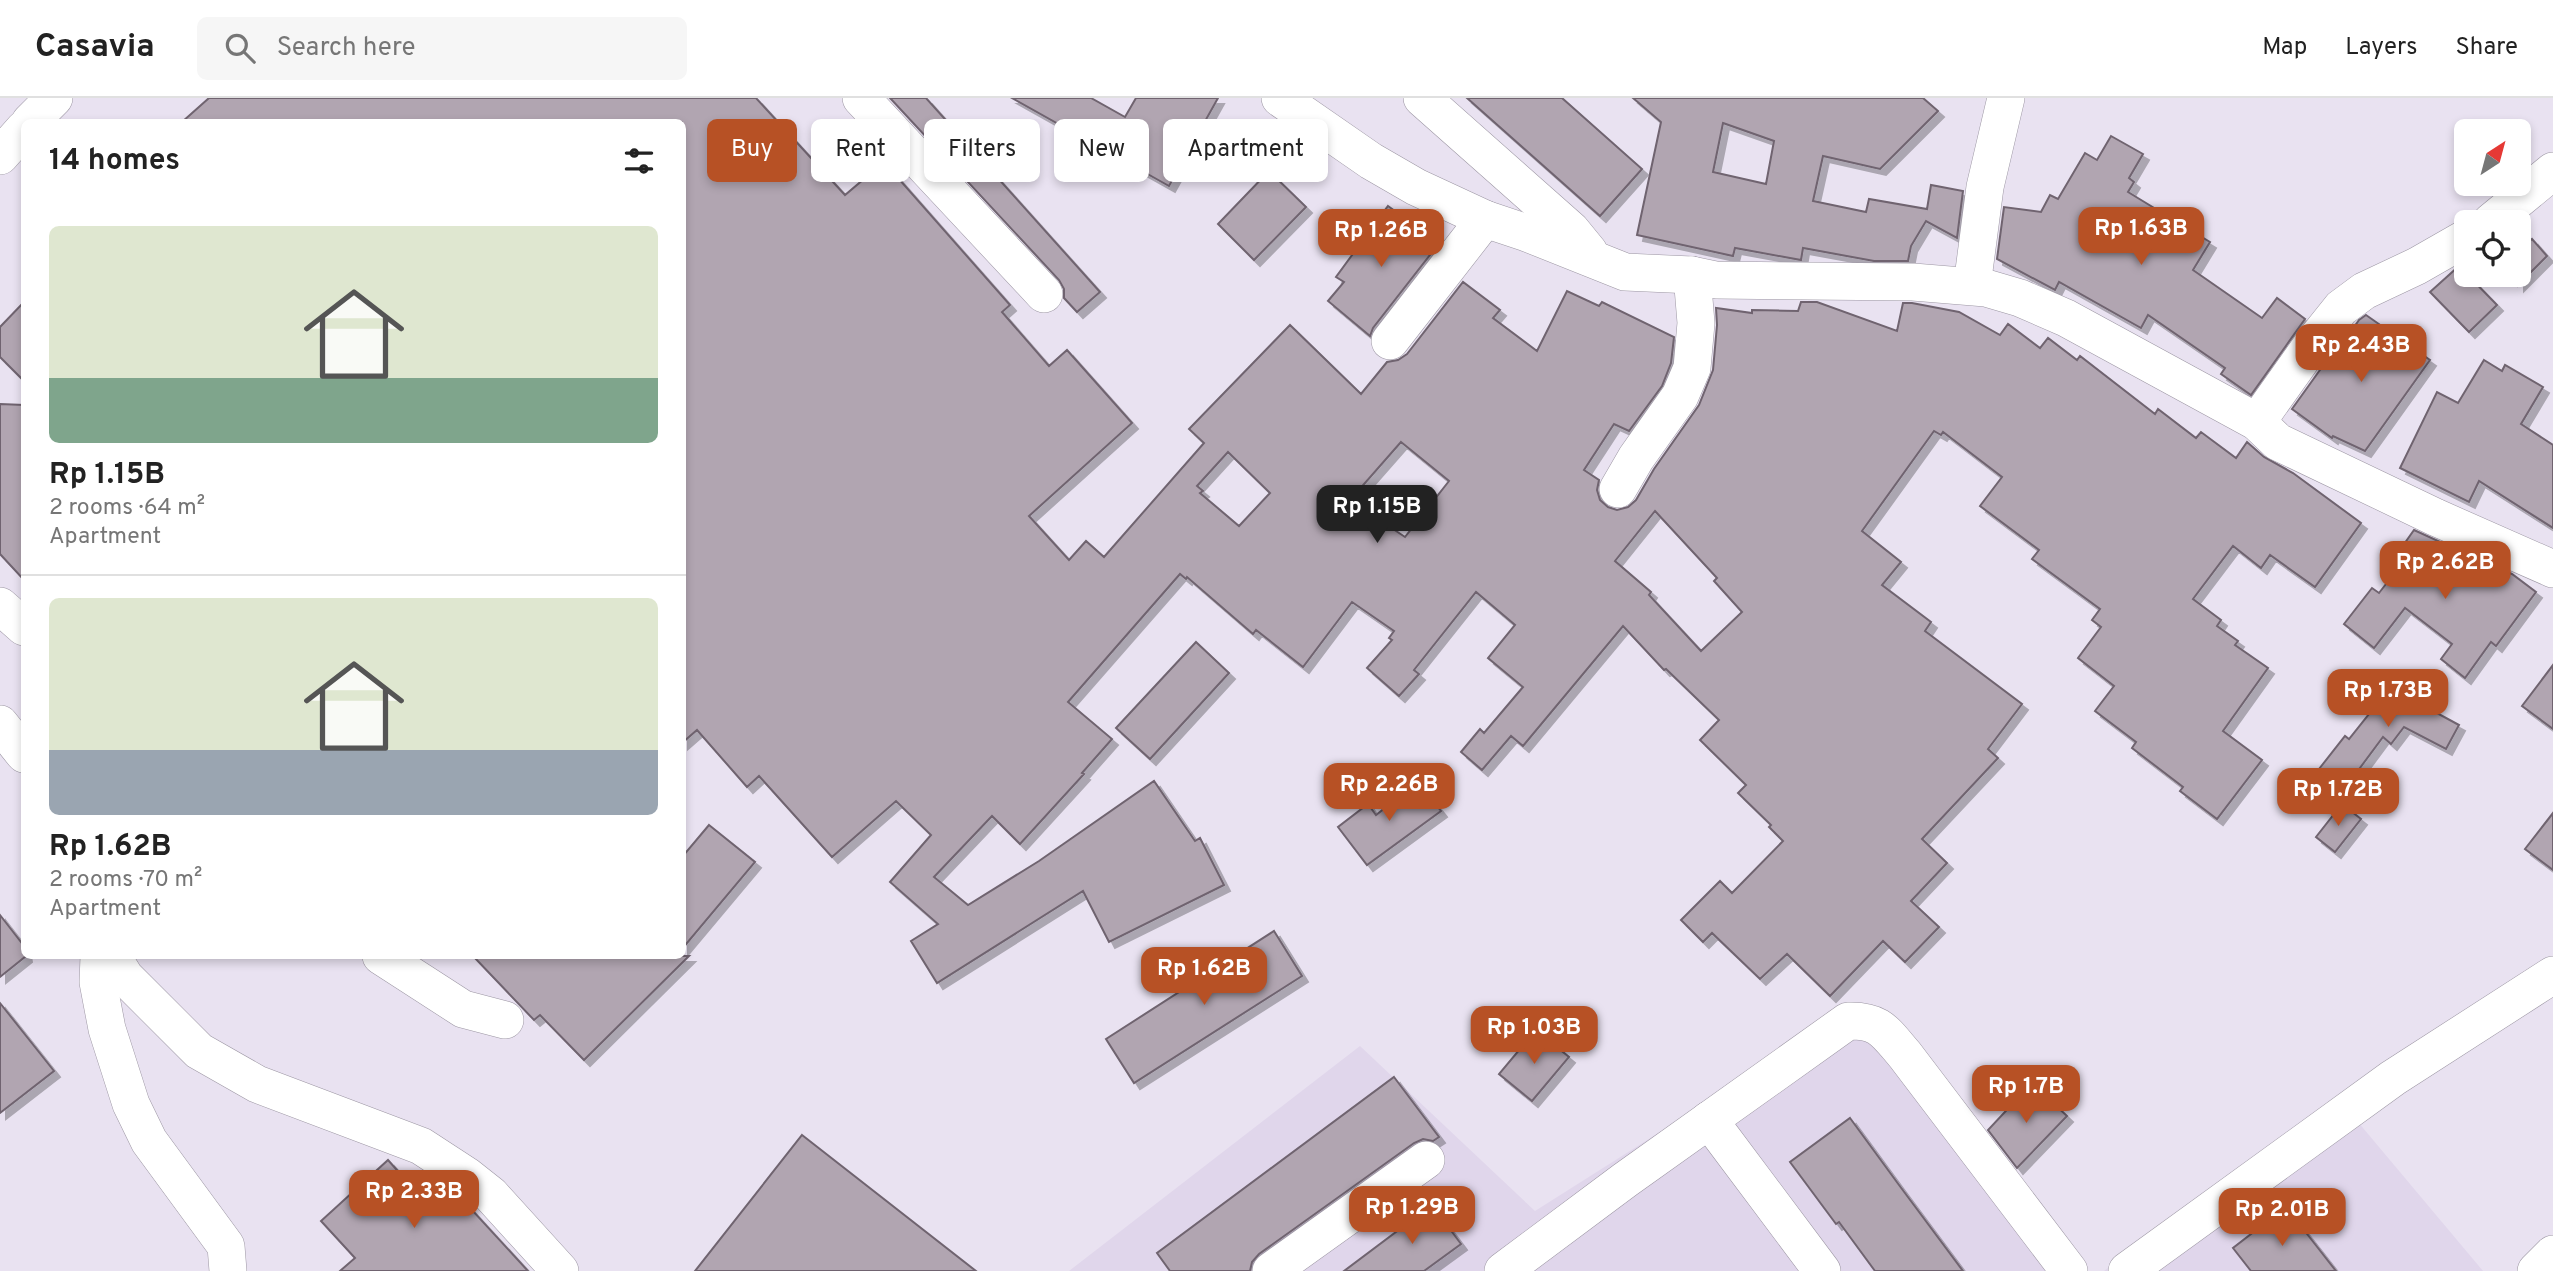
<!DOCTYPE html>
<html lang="en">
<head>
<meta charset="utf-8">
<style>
	:root { --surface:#fff; --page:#f6f6f6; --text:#222; --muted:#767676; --line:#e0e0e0; --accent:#b75125 }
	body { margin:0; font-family:Overpass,sans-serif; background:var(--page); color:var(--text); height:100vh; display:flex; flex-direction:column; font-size:26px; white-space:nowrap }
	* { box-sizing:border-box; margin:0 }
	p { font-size:23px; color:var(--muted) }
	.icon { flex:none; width:38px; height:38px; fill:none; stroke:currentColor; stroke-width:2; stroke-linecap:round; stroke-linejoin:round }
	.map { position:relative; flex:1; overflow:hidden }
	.side { position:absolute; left:21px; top:21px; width:665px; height:840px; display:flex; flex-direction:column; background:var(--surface); border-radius:10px; box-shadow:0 4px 10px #0003 }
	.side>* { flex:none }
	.hud { position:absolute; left:707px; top:21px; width:665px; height:63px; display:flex; gap:14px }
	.needle { width:46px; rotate:36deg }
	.fabs { position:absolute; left:2454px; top:21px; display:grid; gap:14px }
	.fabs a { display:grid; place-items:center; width:77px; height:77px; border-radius:10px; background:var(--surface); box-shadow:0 4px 10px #0003; font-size:35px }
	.price { position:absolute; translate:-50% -60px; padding:0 16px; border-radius:14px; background:var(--accent); color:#fff; font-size:23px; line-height:46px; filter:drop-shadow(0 2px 4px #0008) }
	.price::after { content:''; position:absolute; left:50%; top:42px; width:21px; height:16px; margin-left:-10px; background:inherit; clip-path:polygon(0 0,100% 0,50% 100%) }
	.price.on { background:#222; color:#fff }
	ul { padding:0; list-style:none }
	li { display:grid; align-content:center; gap:14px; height:371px; padding:0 28px }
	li+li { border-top:2px solid var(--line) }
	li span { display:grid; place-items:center; height:217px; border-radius:10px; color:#555 }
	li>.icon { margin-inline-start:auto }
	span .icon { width:126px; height:126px; fill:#fffc; stroke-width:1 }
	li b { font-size:30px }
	h2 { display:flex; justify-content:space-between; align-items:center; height:84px; padding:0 28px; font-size:30px }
	.tag { padding:0 24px; border-radius:10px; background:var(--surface); box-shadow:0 4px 10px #0003; font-size:24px; line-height:63px }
	.tag.on { background:var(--accent); color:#fff }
	header { display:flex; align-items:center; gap:42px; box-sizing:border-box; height:98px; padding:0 35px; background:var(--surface); border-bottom:2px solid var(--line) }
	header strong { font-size:33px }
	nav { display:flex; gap:38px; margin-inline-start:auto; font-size:24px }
	.search { width:490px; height:63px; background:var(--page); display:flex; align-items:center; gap:18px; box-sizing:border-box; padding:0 24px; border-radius:10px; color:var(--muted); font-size:26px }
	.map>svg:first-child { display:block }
	.built { fill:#e0d6eb }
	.building { fill:#b1a5b1; stroke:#6f646f; stroke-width:2; fill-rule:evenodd; filter:url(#shadow) }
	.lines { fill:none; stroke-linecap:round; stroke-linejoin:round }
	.minor-casing { stroke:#9c96a3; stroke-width:38 }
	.minor { stroke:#fff; stroke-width:37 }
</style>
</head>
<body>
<header>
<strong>Casavia</strong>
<div class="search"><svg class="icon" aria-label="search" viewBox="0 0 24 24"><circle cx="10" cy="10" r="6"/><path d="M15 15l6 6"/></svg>Search here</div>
<nav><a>Map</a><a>Layers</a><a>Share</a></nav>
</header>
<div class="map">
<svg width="2553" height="1173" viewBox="0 0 2553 1173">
	<defs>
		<filter id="shadow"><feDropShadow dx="6" dy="6" stdDeviation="0" flood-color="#0004"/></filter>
	</defs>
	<rect width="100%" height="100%" fill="#e9e2f1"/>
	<!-- built -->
	<g class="built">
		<path d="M 1859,908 L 2056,1173 L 1069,1173 L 1360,948 L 1535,1113 Z"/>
		<path d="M 2337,999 L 2483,1173 L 2104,1173 Z"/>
	</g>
	<!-- building -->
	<g class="building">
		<path d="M 209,0 L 756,0 L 845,97 L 884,64 L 1010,207 L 1002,214 L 1049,268 L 1067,252 L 1132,325 L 1029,418 L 1069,462 L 1086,443 L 1104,459 L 1204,345 L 1189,331 L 1290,227 L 1361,296 L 1387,264 L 1398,262 L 1407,256 L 1463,184 L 1500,212 L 1493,220 L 1537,253 L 1567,193 L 1599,208 L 1602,204 L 1674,239 L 1671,265 L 1662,288 L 1629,333 L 1614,326 L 1584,372 L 1599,382 L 1597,392 L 1600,402 L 1608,409 L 1617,412 L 1628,409 L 1636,402 L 1654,371 L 1699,307 L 1713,272 L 1717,227 L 1716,210 L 1752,215 L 1752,212 L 1798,213 L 1801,204 L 1817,204 L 1897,233 L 1903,205 L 1912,205 L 1959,214 L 2000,237 L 2008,226 L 2040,250 L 2048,240 L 2077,262 L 2080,258 L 2155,316 L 2158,311 L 2196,340 L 2201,334 L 2236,360 L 2247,344 L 2264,359 L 2293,375 L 2361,425 L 2315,489 L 2270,457 L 2261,470 L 2233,448 L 2193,501 L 2221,522 L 2217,528 L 2238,543 L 2235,547 L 2268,570 L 2223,633 L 2262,662 L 2217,721 L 2180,693 L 2183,689 L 2132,650 L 2136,644 L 2095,613 L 2114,588 L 2078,560 L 2101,529 L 2092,522 L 2100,511 L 2032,461 L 2039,452 L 1980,408 L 2002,379 L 1943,334 L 1941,337 L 1934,333 L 1862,433 L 1901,464 L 1882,487 L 1931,524 L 1925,533 L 2022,606 L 1988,651 L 1998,660 L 1922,741 L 1947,765 L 1911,803 L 1939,829 L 1905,864 L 1883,843 L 1830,898 L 1787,856 L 1760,881 L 1712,835 L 1703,844 L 1681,822 L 1720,783 L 1732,795 L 1783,743 L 1769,729 L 1771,727 L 1738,695 L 1746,687 L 1700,642 L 1719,622 L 1666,571 L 1664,572 L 1623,528 L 1523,648 L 1511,638 L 1482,672 L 1461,654 L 1480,631 L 1484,635 L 1523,589 L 1488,560 L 1515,527 L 1476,494 L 1414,572 L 1419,576 L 1399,598 L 1367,570 L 1392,542 L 1389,540 L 1394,533 L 1352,504 L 1303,569 L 1256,532 L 1253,536 L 1187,479 L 1186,481 L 1180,476 L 1068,604 L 1112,641 L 1082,675 L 1084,676 L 1020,746 L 992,718 L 934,779 L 968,807 L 1039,763 L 1154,683 L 1195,743 L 1200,740 L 1224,787 L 1109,844 L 1083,793 L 937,885 L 911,843 L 938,826 L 890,784 L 931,737 L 896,703 L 832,759 L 759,678 L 747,689 L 697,632 L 682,645 L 682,24 L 182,24 ZM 1401,344 L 1449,383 L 1405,439 L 1350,402 ZM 1228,354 L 1270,395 L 1239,428 L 1200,395 L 1203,393 L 1197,388 ZM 1655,413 L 1717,480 L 1714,483 L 1742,514 L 1701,553 L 1649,497 L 1651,494 L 1615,463 Z"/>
		<path d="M 890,0 L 926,0 L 1100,194 L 1077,214 L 1064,200 L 1064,191 L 1059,182 Z"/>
		<path d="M 1012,0 L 1091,0 L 1125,19 L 1136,0 L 1218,0 L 1169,88 Z"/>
		<path d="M 1467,0 L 1562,0 L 1642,71 L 1600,118 Z"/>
		<path d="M 1633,0 L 1923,0 L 1938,13 L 1880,71 L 1823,58 L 1813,103 L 1866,114 L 1869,101 L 1927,111 L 1931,87 L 1963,93 L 1957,140 L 1926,123 L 1911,148 L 1908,163 L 1874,163 L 1803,150 L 1801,162 L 1735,150 L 1733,158 L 1637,137 L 1661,24 ZM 1723,25 L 1774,43 L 1766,86 L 1713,74 Z"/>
		<path d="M 2111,38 L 2143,56 L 2129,80 L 2134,84 L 2128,94 L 2210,144 L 2193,172 L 2262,220 L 2277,200 L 2305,221 L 2251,297 L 2221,276 L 2225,270 L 2148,217 L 2141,230 L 2059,184 L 2055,192 L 1997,161 L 2004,109 L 2041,114 L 2050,97 L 2058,101 L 2085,55 L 2097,62 Z"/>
		<path d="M 1269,73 L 1306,109 L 1254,162 L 1218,126 Z"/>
		<path d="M 1388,108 L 1420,131 L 1437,148 L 1373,230 L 1370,238 L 1328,203 L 1344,184 L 1336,179 Z"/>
		<path d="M 2532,141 L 2547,158 L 2518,187 L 2518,153 Z"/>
		<path d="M 2459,168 L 2497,207 L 2469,234 L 2430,194 Z"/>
		<path d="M 24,204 L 24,283 L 0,259 L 0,229 Z"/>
		<path d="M 2366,217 L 2430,262 L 2365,353 L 2333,338 L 2332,340 L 2292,311 L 2330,258 L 2339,246 L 2341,248 L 2359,222 Z"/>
		<path d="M 2484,262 L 2502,273 L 2505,267 L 2543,289 L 2521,326 L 2553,347 L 2553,430 L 2479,383 L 2469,404 L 2400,370 L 2437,294 L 2458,305 Z"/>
		<path d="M 0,306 L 24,307 L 24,482 L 0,456 Z"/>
		<path d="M 2414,432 L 2471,458 L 2480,465 L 2482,463 L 2489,466 L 2504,477 L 2507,474 L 2512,476 L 2536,494 L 2496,548 L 2491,544 L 2465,580 L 2441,561 L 2452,546 L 2405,510 L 2374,550 L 2344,526 L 2372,490 L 2379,495 L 2410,455 L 2402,449 Z"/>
		<path d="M 1196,544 L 1229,575 L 1150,661 L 1116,630 Z"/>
		<path d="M 2553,567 L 2553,631 L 2522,608 Z"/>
		<path d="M 2401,576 L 2429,599 L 2422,607 L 2459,627 L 2446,651 L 2404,629 L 2391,646 L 2383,639 L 2345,690 L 2319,671 L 2345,638 L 2349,641 Z"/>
		<path d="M 1418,684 L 1441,713 L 1367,767 L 1338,729 L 1368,706 L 1376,717 Z"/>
		<path d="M 2342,706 L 2361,721 L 2335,754 L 2316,739 Z"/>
		<path d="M 2553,715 L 2553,772 L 2525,751 Z"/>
		<path d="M 709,727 L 755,764 L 682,851 L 682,759 Z"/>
		<path d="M 0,817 L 24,848 L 26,858 L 0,879 Z"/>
		<path d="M 1274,833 L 1302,878 L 1134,985 L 1106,941 Z"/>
		<path d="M 473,858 L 689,858 L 584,962 L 540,917 L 534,922 Z"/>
		<path d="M 0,905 L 54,973 L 0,1015 Z"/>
		<path d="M 1536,932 L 1569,959 L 1532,1003 L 1499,976 Z"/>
		<path d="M 1394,979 L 1439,1039 L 1433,1043 L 1423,1041 L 1414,1045 L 1259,1156 L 1252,1164 L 1250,1173 L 1170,1173 L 1157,1155 Z"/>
		<path d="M 2032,985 L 2067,1018 L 2017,1070 L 1988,1032 Z"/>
		<path d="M 1850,1020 L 1899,1087 L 1963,1173 L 1875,1173 L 1839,1124 L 1836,1126 L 1790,1064 Z"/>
		<path d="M 802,1037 L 976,1173 L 695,1173 Z"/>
		<path d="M 388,1062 L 421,1099 L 438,1084 L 461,1100 L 528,1173 L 340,1173 L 355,1160 L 321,1123 Z"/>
		<path d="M 1432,1107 L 1461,1146 L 1424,1173 L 1344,1173 Z"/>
		<path d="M 2286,1109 L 2336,1173 L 2251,1173 L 2233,1150 Z"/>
	</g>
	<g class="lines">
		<!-- minor casing -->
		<g class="minor-casing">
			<g id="minor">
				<path d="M 861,0 L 1044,196"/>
				<path d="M 1280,0 L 1371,63 L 1416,89 L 1485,121 L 1527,135 L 1625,174 L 1692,177 L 1716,182 L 1913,184 L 1986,190 L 2020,200 L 2066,220 L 2257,324 L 2278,344 L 2435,419 L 2553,471"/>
				<path d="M 1422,0 L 1571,132 L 1589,154"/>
				<path d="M 30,24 L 54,0"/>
				<path d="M 0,58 L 24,31"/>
				<path d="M 2491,124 L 2553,73"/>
				<path d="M 1972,188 L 1985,89 L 2006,0"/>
				<path d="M 1390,243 L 1485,121"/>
				<path d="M 2257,324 L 2313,245 L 2341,210 L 2364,193 L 2417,168 L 2466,140"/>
				<path d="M 1618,391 L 1636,360 L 1680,298 L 1692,270 L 1696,225 L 1692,177"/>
				<path d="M 0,508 L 24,529"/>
				<path d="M 0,626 L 24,656"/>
				<path d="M 99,858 L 98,884 L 107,931 L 131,1006 L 149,1043 L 226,1148 L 228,1173"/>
				<path d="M 112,858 L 125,879 L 199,953 L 257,986 L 421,1048 L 467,1078 L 491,1097 L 560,1173"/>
				<path d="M 381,858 L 463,911 L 505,922"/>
				<path d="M 1709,1022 L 1822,1173"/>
				<path d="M 1271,1173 L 1426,1062"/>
				<path d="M 1503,1173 L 1625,1082 L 1848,923 C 1880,922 1885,934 1905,957 L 2069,1173"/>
				<path d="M 2127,1173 L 2393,980 L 2553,877"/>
				<path d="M 2536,1173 L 2553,1156"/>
			</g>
		</g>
		<!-- minor -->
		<use href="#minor" class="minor"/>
	</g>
</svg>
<div class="fabs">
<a><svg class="needle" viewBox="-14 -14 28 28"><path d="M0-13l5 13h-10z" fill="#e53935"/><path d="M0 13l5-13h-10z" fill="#767676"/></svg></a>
<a><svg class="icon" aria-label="locate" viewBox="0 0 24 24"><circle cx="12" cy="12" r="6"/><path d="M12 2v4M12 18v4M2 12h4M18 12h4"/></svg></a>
</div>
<b class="price" style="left:2141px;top:169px">Rp 1.63B</b>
<b class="price" style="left:1381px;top:171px">Rp 1.26B</b>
<b class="price" style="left:2361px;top:286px">Rp 2.43B</b>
<b class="price on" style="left:1377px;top:447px">Rp 1.15B</b>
<b class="price" style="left:2445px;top:503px">Rp 2.62B</b>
<b class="price" style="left:2388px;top:631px">Rp 1.73B</b>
<b class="price" style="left:1389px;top:725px">Rp 2.26B</b>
<b class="price" style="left:2338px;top:730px">Rp 1.72B</b>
<b class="price" style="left:1204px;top:909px">Rp 1.62B</b>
<b class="price" style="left:1534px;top:968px">Rp 1.03B</b>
<b class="price" style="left:2026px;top:1027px">Rp 1.7B</b>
<b class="price" style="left:414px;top:1132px">Rp 2.33B</b>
<b class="price" style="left:1412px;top:1148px">Rp 1.29B</b>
<b class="price" style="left:2282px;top:1150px">Rp 2.01B</b>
<div class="hud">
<a class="tag on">Buy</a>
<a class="tag">Rent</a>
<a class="tag">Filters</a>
<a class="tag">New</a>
<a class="tag">Apartment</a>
</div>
<section class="side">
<h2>14 homes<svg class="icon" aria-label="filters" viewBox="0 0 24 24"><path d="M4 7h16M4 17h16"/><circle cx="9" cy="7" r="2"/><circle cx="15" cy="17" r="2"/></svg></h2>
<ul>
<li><span style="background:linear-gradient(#dfe7d0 70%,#7fa58c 0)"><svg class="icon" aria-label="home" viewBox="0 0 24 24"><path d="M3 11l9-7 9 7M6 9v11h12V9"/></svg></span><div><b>Rp 1.15B</b><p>2 rooms · 64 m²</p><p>Apartment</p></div></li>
<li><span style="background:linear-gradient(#dfe7d0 70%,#9aa5b1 0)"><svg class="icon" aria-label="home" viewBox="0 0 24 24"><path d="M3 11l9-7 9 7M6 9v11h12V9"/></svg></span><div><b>Rp 1.62B</b><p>2 rooms · 70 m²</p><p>Apartment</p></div></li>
</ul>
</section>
</div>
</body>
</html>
